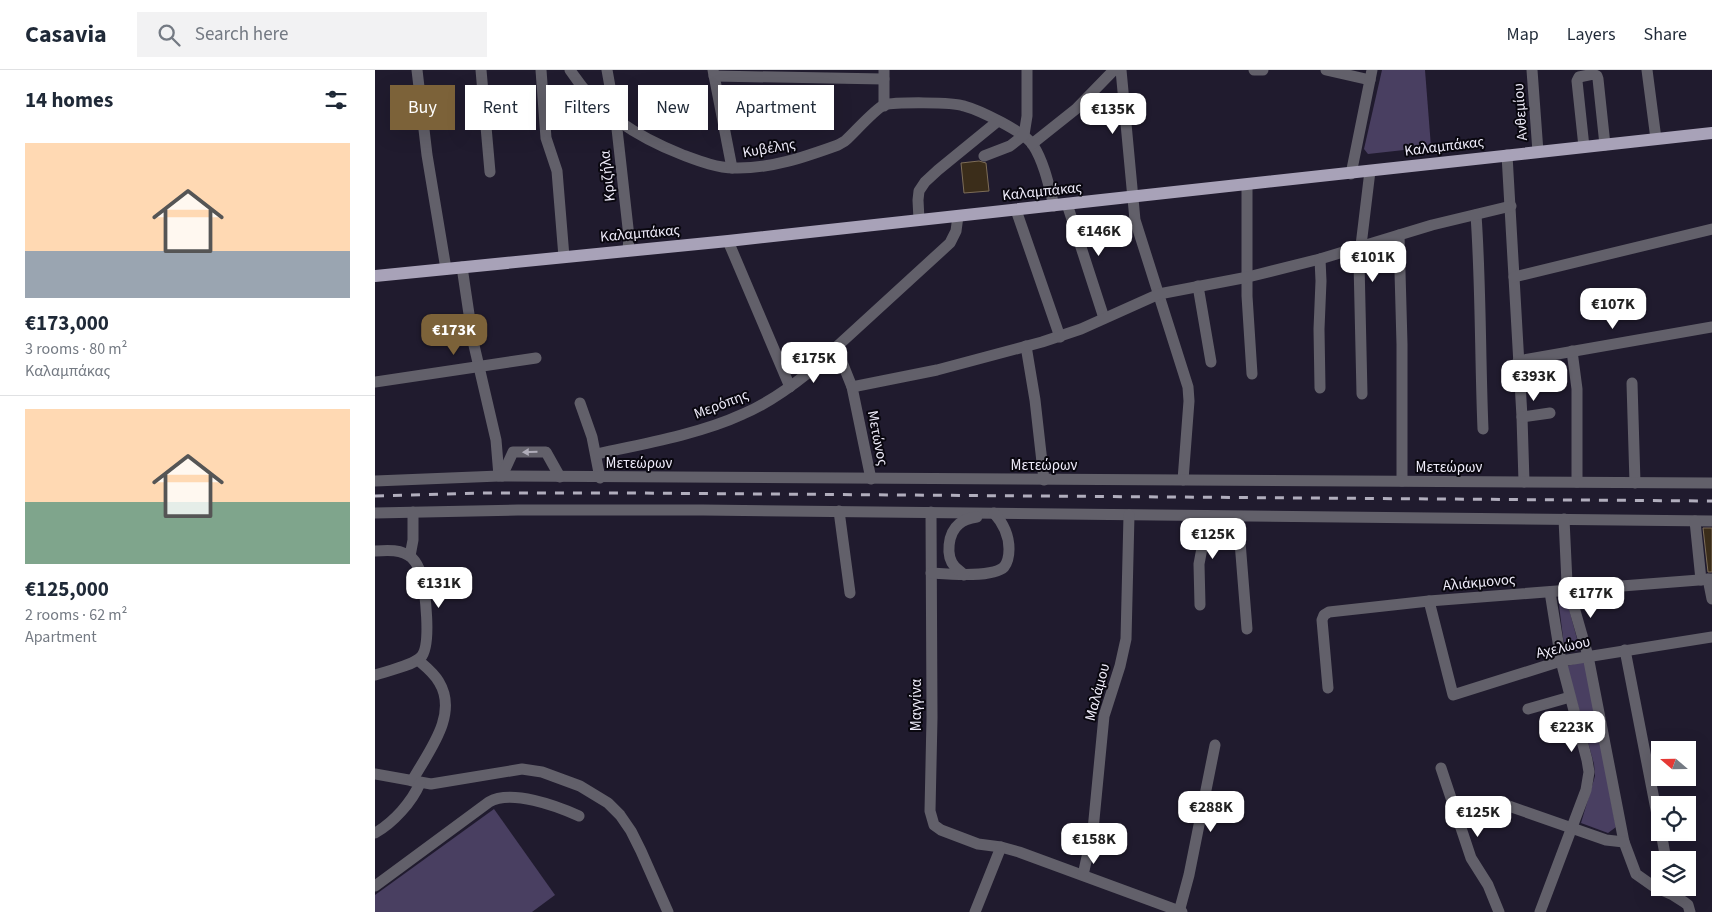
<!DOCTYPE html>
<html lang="en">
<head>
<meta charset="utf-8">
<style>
	:root { --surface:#fff; --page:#f2f2f3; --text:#1f2937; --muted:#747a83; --line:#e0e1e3; --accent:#7c6239 }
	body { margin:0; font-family:"Source Sans 3",sans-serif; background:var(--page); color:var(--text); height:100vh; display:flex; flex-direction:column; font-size:19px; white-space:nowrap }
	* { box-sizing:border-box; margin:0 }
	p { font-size:16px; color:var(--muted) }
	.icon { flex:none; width:28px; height:28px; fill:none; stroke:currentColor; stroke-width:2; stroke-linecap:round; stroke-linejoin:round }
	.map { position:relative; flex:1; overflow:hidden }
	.sheet { display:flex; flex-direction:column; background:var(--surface); width:375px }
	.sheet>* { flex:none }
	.hud { position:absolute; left:15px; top:15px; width:475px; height:45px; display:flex; gap:10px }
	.needle { width:32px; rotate:290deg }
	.controls { position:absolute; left:1276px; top:671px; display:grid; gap:10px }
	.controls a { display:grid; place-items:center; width:45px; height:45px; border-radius:0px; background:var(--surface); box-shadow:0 5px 20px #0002; font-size:25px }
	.price { position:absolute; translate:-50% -42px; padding:0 11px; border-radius:10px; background:#fff; color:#222; font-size:16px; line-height:32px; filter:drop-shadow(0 1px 2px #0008) }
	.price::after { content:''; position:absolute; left:50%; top:30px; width:15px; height:11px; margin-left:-8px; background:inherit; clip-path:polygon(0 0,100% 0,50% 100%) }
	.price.current { background:var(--accent); color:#fff }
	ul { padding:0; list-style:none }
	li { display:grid; align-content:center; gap:10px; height:265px; padding:0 25px }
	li+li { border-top:1px solid var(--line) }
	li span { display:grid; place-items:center; height:155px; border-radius:0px; color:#555 }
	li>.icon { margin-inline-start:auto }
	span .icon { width:90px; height:90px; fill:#fffc; stroke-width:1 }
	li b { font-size:21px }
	h2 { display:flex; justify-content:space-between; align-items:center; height:60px; padding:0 25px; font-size:21px }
	.chip { padding:0 18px; border-radius:0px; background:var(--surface); box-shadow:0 5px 20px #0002; font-size:18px; line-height:45px }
	.chip.current { background:var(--accent); color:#fff }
	header { display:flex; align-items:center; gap:30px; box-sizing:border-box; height:70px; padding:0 25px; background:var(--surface); border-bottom:1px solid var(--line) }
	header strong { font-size:24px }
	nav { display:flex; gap:28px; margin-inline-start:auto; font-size:18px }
	.search { width:350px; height:45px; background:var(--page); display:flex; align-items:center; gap:12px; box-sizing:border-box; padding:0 18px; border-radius:0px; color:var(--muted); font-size:19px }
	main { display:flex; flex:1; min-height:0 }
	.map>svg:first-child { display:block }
	.green { fill:#493f61 }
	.building { fill:#3b2d1a; stroke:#7d6d58 }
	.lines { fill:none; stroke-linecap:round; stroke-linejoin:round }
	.minor { stroke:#62606a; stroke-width:11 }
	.major { stroke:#a8a2b8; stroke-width:12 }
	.rail { stroke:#b1aebd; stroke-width:3; stroke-dasharray:9 9; stroke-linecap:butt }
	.oneway { fill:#afacb9 }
	.labels { text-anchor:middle; stroke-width:4; stroke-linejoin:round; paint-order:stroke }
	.street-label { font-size:15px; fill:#eeebf9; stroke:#09070f }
</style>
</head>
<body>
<header>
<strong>Casavia</strong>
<div class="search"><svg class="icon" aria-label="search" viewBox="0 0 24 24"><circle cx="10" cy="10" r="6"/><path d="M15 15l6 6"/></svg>Search here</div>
<nav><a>Map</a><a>Layers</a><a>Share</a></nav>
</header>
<main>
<section class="sheet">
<h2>14 homes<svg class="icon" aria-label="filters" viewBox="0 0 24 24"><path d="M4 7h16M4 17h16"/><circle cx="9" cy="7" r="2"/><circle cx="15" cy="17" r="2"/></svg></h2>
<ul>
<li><span style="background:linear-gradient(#ffd9b3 70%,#9aa5b1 0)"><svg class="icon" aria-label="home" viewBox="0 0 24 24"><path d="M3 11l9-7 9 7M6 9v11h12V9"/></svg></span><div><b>€173,000</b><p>3 rooms · 80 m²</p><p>Καλαμπάκας</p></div></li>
<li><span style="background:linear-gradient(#ffd9b3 60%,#7fa58c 0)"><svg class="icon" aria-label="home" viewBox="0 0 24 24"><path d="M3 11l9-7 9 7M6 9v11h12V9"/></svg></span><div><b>€125,000</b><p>2 rooms · 62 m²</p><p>Apartment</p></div></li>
</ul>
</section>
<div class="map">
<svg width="1337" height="842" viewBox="0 0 1337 842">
	<rect width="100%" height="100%" fill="#201b2e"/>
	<!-- green -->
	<g class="green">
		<path d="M 1007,0 L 1050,0 L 1056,77 L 993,84 L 989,79 Z"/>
		<path d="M 1190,524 L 1205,580 L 1190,583 L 1184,535 L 1186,527 Z"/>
		<path d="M 1210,591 L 1241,757 L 1233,763 L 1206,753 L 1220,706 L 1219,694 L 1192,596 Z"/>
		<path d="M 119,739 L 180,825 L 157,842 L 0,842 L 0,825 Z"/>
	</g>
	<!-- building -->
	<g class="building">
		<path d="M 604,91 L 611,93 L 614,121 L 589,123 L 586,93 Z"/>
		<path d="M 1328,458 L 1337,458 L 1337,502 L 1333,502 Z"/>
	</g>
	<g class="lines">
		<!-- minor -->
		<g class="minor">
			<path d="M 42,0 L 52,85 L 71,199"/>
			<path d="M 106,0 L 115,102"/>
			<path d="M 166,0 L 171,68 L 182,101 L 189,187"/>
			<path d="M 195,0 C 222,42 262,67 308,85 C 324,91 342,98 359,98 C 395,99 430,87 463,75 L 470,71 C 479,63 500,39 509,35 C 520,32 578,32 589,36 C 604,40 650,62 658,75 C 669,92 674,116 679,136"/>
			<path d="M 232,0 L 241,50 L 254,167 L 253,180"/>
			<path d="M 338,0 L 357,98"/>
			<path d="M 746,0 L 760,150 L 813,317 L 814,331 L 808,410"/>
			<path d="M 879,0 L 888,0"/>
			<path d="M 951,0 L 995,10"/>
			<path d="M 1157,0 L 1163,82"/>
			<path d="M 1272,0 L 1281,69"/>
			<path d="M 339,6 L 509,9"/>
			<path d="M 509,36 L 509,0"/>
			<path d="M 657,74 L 701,39 L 739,0"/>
			<path d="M 1209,77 L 1202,11 L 1204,7 L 1218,4 L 1222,6 L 1223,9 L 1230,75"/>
			<path d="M 1132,85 L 1147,347 L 1149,412"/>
			<path d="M 609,86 L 635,76 L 649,65 L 652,46 L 652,0"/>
			<path d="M 976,104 L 997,0"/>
			<path d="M 872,115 L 872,226 L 877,304"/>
			<path d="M 692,134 L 729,248"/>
			<path d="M 641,140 L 685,267"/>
			<path d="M 1101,145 C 1106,216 1105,288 1108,359"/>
			<path d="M 544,150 L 543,130 L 544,121 L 550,112 L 563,100 L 623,51"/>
			<path d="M 1024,165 L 1027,274 L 1027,411"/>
			<path d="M 353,171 L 415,317"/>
			<path d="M 87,197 L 98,271 L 121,370 L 124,406"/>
			<path d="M 1139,207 L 1337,159"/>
			<path d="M 823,216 L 836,292"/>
			<path d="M 651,276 L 660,330 L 669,410"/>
			<path d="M 461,277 L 477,317 L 496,409"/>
			<path d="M 1197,281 L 1202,319 L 1202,412"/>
			<path d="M 1143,291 L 1337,257"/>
			<path d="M 0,312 L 161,288"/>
			<path d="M 1257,313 L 1260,413"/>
			<path d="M 477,317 L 562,300 L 667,272 L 706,259 L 784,224 L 873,207 L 945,189 L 1057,155 L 1136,136"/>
			<path d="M 945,318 L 944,259 L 946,211 L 945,189"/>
			<path d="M 987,324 L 984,192 L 995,101"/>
			<path d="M 205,333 L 217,367 L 225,408"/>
			<path d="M 1147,347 L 1175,343"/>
			<path d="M 221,384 C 268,374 325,364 368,344 C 392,334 413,319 433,303 L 575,173 L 581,161 L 583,146"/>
			<path d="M 127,406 L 138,382 L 171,382 L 185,407"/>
			<path d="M 0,411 L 124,406 L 1337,413"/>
			<path d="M 464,441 L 475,523"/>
			<path d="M 556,442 L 557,648 L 555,741 L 559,755 L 566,760 L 603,774 L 626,777 L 644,782 L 807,842"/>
			<path d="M 0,443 L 143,440 L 328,440 L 1337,451"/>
			<path d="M 863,447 L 872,559"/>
			<path d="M 1189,449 L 1192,513 L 1213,586 L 1249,772 L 1261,804 L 1278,816 L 1298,825 L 1309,832 L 1313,835 L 1315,842"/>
			<path d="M 1320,451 L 1326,510"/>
			<path d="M 0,481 C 12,480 27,479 37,488 C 41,492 44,498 46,504 C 50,520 57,575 46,587 C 37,596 12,601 0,605"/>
			<path d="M 35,486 L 38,470 L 38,442"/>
			<path d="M 556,503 C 572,504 618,508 629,497 C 633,492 634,485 634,479 C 634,466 628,453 619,443"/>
			<path d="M 589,505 C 587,502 583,500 580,497 C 570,486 573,463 584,454 C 589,449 595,448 602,447"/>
			<path d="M 1333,509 L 1337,529"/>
			<path d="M 1054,531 L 1078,625 L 1186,591 L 1337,567"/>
			<path d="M 825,535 L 824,494 L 833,446"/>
			<path d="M 1250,580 L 1285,760"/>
			<path d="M 953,618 L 947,550 L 949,545 L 954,542 L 1054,531 L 1337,509"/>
			<path d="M 1153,639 L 1195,627"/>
			<path d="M 1066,698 L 1096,788 L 1113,815 L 1124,842"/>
			<path d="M 0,704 L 56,714 L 147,699 L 167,702 L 205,716 L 233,733 L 245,745 L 256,761 L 266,781 L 293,842"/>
			<path d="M 37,711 C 53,682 84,645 64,612 C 59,603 50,596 43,590"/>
			<path d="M 1128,734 L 1231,770 L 1249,772"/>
			<path d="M 1286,762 L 1291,790"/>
			<path d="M 0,763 C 18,753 37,732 45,713"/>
			<path d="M 708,805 L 718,760 L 729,646 L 745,596 L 751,569 L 754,445"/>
			<path d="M 0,816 L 114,732 C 136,719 182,736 204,746"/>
			<path d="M 600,842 L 626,777"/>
			<path d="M 804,842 L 814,805 L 840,675"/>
			<path d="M 1165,842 L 1211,720 L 1214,702 L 1212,690 L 1186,591 L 1175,522"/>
		</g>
		<!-- major -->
		<path class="major" d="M 0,206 L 353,171 L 1337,63"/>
		<!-- rail -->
		<path class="rail" d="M 0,426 L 104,423 L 255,423 L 1337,431"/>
	</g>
	<!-- one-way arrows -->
	<defs><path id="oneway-solid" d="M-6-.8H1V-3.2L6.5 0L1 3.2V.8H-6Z" transform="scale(1.25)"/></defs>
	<use class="oneway" href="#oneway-solid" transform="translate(155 382) rotate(179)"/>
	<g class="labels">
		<!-- street labels -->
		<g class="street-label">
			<text transform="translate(1145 42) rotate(-94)" y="5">Ανθεμίου</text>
			<text transform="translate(1069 76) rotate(-7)" y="5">Καλαμπάκας</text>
			<text transform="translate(394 78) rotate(-10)" y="5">Κυβέλης</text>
			<text transform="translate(232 106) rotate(-96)" y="5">Κριζήλα</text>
			<text transform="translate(667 121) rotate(-6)" y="5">Καλαμπάκας</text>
			<text transform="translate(265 163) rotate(-5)" y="5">Καλαμπάκας</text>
			<text transform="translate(346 334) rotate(-21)" y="5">Μερόπης</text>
			<text transform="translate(503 368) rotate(79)" y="5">Μετώνος</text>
			<text x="264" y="398">Μετεώρων</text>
			<text x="669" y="400">Μετεώρων</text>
			<text x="1074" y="402">Μετεώρων</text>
			<text transform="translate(1104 512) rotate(-5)" y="5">Αλιάκμονος</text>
			<text transform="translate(1188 577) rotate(-13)" y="5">Αχελώου</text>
			<text transform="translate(722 622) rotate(-75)" y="5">Μαλάμου</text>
			<text transform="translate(541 635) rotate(-90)" y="5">Μαγγίνα</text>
		</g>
	</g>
</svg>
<div class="controls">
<a><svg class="needle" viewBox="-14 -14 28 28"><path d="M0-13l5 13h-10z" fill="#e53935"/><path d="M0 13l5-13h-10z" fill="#747a83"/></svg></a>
<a><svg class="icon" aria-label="locate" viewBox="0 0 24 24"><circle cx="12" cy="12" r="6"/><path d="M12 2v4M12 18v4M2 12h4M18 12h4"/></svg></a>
<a><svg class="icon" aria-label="layers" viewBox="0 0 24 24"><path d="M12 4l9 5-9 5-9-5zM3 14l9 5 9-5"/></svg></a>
</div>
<b class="price" style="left:738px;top:65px">€135K</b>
<b class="price" style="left:724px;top:187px">€146K</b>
<b class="price" style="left:998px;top:213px">€101K</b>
<b class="price" style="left:1238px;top:260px">€107K</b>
<b class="price current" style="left:79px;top:286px">€173K</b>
<b class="price" style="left:439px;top:314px">€175K</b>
<b class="price" style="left:1159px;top:332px">€393K</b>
<b class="price" style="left:838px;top:490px">€125K</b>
<b class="price" style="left:64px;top:539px">€131K</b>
<b class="price" style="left:1216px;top:549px">€177K</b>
<b class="price" style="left:1197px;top:683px">€223K</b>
<b class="price" style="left:836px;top:763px">€288K</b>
<b class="price" style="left:1103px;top:768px">€125K</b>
<b class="price" style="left:719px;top:795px">€158K</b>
<div class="hud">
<a class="chip current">Buy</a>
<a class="chip">Rent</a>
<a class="chip">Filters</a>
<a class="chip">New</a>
<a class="chip">Apartment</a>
</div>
</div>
</main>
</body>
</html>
